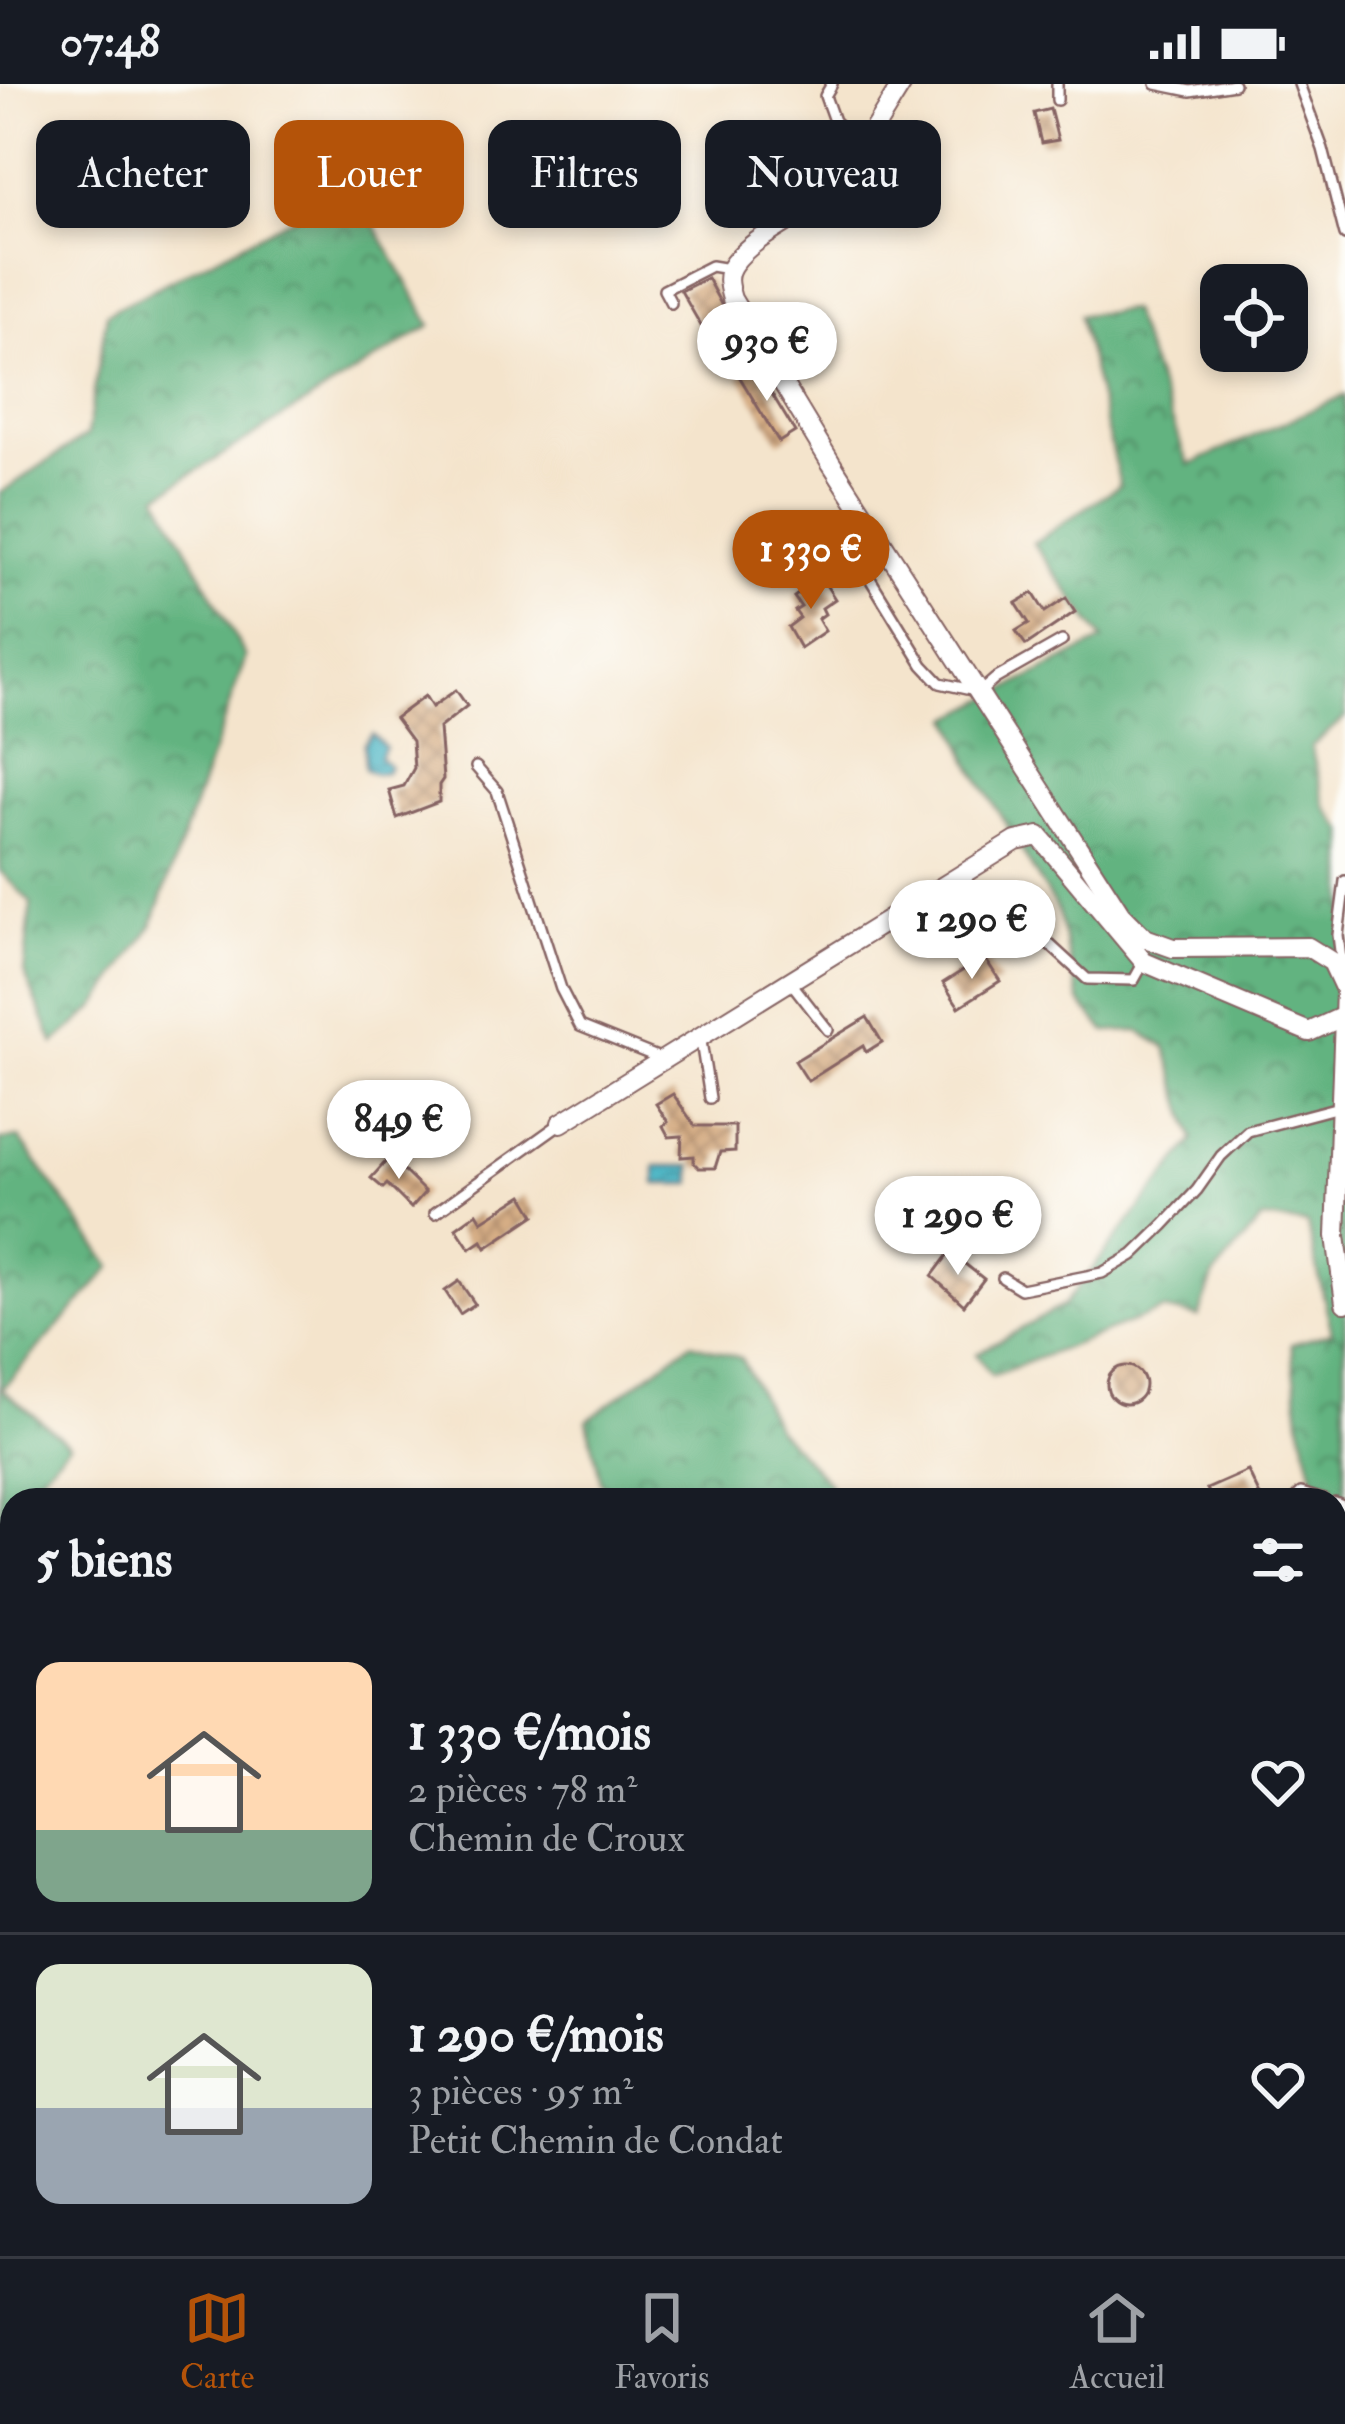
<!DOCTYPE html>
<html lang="fr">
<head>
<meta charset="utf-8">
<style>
	:root { --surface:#171b24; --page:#20242c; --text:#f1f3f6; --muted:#9ea1a6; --line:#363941; --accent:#b45309 }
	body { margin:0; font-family:"IM FELL Double Pica",serif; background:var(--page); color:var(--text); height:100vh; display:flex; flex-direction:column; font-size:45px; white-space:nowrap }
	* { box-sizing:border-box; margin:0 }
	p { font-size:39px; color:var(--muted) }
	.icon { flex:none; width:66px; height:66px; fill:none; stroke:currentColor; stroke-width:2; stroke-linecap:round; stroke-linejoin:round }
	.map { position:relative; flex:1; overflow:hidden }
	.panel { position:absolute; left:0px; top:1404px; width:1347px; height:768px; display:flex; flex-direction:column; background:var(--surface); border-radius:36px 36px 0 0; box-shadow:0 6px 18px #0003 }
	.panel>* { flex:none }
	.top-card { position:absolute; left:36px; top:36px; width:1275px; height:108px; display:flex; gap:24px }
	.fabs { position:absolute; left:1200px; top:180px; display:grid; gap:24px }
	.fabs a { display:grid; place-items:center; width:108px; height:108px; border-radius:24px; background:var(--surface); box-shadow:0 6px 18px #0003; font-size:60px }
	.price { position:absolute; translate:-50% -102px; padding:0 27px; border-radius:42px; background:#fff; color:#222; font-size:39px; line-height:78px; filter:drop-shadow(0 3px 6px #0008) }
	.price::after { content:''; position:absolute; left:50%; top:72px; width:36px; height:27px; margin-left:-18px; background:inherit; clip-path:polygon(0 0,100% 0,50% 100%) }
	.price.active { background:var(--accent); color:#fff }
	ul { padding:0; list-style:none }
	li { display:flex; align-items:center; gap:36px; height:300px; padding:0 36px }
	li+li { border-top:3px solid var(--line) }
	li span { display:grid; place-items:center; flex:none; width:336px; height:240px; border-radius:24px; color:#555 }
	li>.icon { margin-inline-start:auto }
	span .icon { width:144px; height:144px; fill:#fffc; stroke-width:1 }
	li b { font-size:51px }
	h2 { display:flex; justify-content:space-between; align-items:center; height:144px; padding:0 36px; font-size:51px }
	.tag { padding:0 42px; border-radius:24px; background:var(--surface); box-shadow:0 6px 18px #0003; font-size:42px; line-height:108px }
	.tag.active { background:var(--accent); color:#fff }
	.status { display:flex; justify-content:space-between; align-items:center; height:84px; padding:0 60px; background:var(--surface); direction:ltr }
	.status svg { height:33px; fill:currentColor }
	.menu { display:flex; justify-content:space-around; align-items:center; height:168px; border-top:3px solid var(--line); background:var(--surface); font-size:33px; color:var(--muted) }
	.menu a { display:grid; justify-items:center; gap:6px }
	.menu .active { color:var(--accent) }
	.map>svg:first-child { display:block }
	.forest { fill:url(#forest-crowns); stroke:#566956; stroke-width:3 }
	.water { fill:url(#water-waves); stroke:#486977; stroke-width:3 }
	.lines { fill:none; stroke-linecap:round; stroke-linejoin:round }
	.stream { stroke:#46b3c3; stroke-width:6 }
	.building { fill:url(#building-cross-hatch) }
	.service-casing { stroke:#866463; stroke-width:14 }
	.minor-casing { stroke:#866463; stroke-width:22 }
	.primary-casing { stroke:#866463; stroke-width:34 }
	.service { stroke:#fff; stroke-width:9 }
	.minor { stroke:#fff; stroke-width:18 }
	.primary { stroke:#fbbb8c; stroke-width:30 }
</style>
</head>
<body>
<div class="status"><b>07:48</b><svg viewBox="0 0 49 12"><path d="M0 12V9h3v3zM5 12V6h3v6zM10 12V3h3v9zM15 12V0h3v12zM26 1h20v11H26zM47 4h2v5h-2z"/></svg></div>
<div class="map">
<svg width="1345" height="2172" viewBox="0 0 1345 2172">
	<defs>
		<pattern id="forest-crowns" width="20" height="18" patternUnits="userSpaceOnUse" patternTransform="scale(3)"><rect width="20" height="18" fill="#62b380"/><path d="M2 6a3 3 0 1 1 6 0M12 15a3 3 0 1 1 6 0" fill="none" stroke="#539169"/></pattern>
		<pattern id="water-waves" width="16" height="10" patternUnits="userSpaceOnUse" patternTransform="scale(3)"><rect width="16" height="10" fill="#46b3c3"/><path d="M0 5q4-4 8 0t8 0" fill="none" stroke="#3c919f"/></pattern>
		<pattern id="building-cross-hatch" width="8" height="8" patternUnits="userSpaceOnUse" patternTransform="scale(3)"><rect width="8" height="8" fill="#d5ad85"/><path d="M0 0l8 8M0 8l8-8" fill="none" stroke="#af8c6d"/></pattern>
	</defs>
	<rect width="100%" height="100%" fill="#fdfcf7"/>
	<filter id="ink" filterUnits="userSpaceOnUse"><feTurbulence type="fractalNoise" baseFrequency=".00833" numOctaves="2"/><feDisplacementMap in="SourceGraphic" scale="24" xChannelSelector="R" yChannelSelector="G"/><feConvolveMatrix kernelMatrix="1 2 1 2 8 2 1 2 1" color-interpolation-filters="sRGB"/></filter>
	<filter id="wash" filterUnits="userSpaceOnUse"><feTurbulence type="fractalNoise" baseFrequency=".004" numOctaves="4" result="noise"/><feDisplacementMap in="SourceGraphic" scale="48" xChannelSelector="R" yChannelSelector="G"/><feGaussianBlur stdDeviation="2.7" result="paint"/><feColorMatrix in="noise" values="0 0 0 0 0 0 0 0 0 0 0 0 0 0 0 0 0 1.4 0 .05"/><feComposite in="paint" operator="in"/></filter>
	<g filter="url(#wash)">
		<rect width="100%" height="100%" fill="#f4e4cc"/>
		<!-- forest -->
		<g class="forest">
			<path d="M 353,103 L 431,241 L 158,411 L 246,573 L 152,842 L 96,923 L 54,960 L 24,888 L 31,819 L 0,787 L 0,409 L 87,351 L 107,229 Z"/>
			<path d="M 1130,226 L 1189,381 L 1345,311 L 1345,633 L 1311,663 L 1326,723 L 1345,747 L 1345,1921 L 1335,1928 L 1335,1416 L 1319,1416 L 1301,1342 L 1291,1260 L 1332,1249 L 1307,1140 L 1262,1135 L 1213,1193 L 1199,1233 L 1163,1226 L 992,1292 L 976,1270 L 1064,1221 L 1194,1056 L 1166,963 L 1138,947 L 1106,948 L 1080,918 L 1058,828 L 972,683 L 951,634 L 1103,556 L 1033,459 L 1120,401 L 1079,231 Z"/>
			<path d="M 19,1054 L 112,1183 L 2,1305 L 69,1360 L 19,1416 L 12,1416 L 12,1424 L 0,1437 L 0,1056 Z"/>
			<path d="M 691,1259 L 741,1274 L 777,1345 L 828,1398 L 837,1416 L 622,1416 L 601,1398 L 587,1336 Z"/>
			<path d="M 12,1580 L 12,2160 L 130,2160 L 106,2168 L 107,2172 L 5,2172 L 0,2163 L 0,1585 Z"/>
			<path d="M 319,2160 L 453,2160 L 443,2172 L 323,2172 Z"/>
			<path d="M 741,2160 L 1084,2160 L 1088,2172 L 728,2172 Z"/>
		</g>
		<!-- water -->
		<g class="water">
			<path d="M 372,650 L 385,663 L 379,673 L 389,682 L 386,688 L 375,690 L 365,685 L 364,660 Z"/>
			<rect x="656" y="1082" width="36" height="18"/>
		</g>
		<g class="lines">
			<!-- stream -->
			<path class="stream" d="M 768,2172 L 771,2160"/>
		</g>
		<g id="blocks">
			<!-- building -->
			<g class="building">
				<path d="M 1050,25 L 1058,56 L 1041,59 L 1034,29 Z"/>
				<path d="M 707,194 L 736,248 L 712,261 L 681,207 Z"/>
				<path d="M 755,282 L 795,348 L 779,358 L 739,292 Z"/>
				<path d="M 821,493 L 835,515 L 822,524 L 825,530 L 818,535 L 825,547 L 800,564 L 788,543 L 800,534 L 795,527 L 801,523 L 794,513 Z"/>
				<path d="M 1033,509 L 1045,528 L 1066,514 L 1075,528 L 1026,561 L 1016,547 L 1029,539 L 1016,519 Z"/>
				<path d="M 456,606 L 467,622 L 439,644 L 443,695 L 439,701 L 439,718 L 397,734 L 389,706 L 404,702 L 414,684 L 412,657 L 395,634 L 425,612 L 432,623 Z"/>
				<path d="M 984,873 L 1000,897 L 959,923 L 943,899 Z"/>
				<path d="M 867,933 L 882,958 L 866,968 L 863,962 L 808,997 L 795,977 Z"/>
				<path d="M 673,1010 L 695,1042 L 735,1042 L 735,1067 L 720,1068 L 715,1084 L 699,1084 L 694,1079 L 694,1072 L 681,1073 L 682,1052 L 669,1053 L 663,1042 L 668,1038 L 656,1020 Z"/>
				<path d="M 390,1073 L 425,1108 L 411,1124 L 387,1100 L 383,1104 L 371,1094 Z"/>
				<path d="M 523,1111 L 535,1131 L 486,1164 L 482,1157 L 470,1165 L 456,1144 L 477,1129 L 482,1137 Z"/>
				<path d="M 950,1168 L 984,1195 L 964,1221 L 932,1192 Z"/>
				<path d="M 459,1197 L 475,1220 L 460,1230 L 445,1207 Z"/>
				<circle cx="1126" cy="1301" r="19"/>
				<path d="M 1248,1387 L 1262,1416 L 1213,1416 L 1207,1405 Z"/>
			</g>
		</g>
	</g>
	<g filter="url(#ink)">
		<use href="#blocks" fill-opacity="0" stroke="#866463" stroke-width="3"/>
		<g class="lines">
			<!-- service casing -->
			<g class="service-casing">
				<g id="service">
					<path d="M 832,0 L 825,12 L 834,37 L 862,64"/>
					<path d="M 1057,0 L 1057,16"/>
					<path d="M 1156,0 L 1190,7 L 1234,0"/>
					<path d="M 1299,0 L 1323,65 L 1345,151"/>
					<path d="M 671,219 L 664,206 L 711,182 L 729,185"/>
					<path d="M 842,485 L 858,475 L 923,581 L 940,599 L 980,608 L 995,595 L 1062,557"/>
					<path d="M 476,683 L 497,707 L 561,905 L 580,942 L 662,975"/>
					<path d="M 1049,860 L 1087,895 L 1134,896 L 1144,878"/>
					<path d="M 1342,883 L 1338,851 L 1345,797"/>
					<path d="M 789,896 L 828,946"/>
					<path d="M 700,951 L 710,1014"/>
					<path d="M 435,1129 L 561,1039"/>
					<path d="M 1003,1194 L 1021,1205 L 1102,1189 L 1133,1171 L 1164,1141 L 1197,1106 L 1221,1072 L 1248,1047 L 1339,1023"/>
					<path d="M 1294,1416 L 1301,1409 L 1324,1416"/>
					<path d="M 1335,1419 L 1345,1423"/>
					<path d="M 1335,1513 L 1345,1510"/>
					<path d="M 0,1560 L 12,1557"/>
					<path d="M 0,1886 L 12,1931"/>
					<path d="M 1335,1976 L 1345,1975"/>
					<path d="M 127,2160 L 131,2172"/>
					<path d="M 474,2172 L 484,2160"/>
				</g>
			</g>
			<!-- minor casing -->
			<g class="minor-casing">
				<g id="minor">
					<path d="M 902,0 C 875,42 851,90 811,122 C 786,141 753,154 734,179 C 725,191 728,201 732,215 L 831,379 L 1121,830 L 1145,854 L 1173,864 L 1308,863 L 1332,878 L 1345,906 L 1336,1152 L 1345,1219"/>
					<path d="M 561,1039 L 1016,757 L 1039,752 L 1144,878 L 1309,948 L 1344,932"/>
				</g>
			</g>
			<!-- primary casing -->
			<g class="primary-casing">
				<g id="primary">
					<path d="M 1335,2065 L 1345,2053"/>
					<path d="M 1246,2172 L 1256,2160"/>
				</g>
			</g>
			<!-- service -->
			<use href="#service" class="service"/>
			<!-- minor -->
			<use href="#minor" class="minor"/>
			<!-- primary -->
			<use href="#primary" class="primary"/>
		</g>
	</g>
</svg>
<div class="fabs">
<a><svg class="icon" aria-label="locate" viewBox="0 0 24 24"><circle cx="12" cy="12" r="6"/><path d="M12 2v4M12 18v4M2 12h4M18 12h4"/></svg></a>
</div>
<b class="price" style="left:767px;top:320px">930 €</b>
<b class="price active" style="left:811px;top:528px">1 330 €</b>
<b class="price" style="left:972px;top:898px">1 290 €</b>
<b class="price" style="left:399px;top:1098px">849 €</b>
<b class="price" style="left:958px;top:1194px">1 290 €</b>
<div class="top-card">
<a class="tag">Acheter</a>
<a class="tag active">Louer</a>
<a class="tag">Filtres</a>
<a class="tag">Nouveau</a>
</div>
<section class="panel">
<h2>5 biens<svg class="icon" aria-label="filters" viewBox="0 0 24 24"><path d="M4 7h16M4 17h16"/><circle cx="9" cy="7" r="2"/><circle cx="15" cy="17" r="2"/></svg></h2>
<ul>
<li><span style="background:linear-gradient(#ffd9b3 70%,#7fa58c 0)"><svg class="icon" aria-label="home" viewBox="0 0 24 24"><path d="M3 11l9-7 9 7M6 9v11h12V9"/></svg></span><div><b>1 330 €/mois</b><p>2 pièces · 78 m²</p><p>Chemin de Croux</p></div><svg class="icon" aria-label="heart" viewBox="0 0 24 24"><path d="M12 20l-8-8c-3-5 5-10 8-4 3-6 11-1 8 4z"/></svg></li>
<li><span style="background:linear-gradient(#dfe7d0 60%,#9aa5b1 0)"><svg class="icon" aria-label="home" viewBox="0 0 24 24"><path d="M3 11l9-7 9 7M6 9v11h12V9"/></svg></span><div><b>1 290 €/mois</b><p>3 pièces · 95 m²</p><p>Petit Chemin de Condat</p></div><svg class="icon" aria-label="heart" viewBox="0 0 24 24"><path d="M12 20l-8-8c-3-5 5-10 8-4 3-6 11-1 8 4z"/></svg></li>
</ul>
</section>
</div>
<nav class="menu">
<a class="active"><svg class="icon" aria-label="map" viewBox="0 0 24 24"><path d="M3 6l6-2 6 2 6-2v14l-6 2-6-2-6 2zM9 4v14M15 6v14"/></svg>Carte</a>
<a><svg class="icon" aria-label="saved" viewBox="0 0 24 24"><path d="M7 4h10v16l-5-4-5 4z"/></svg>Favoris</a>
<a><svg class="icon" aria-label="home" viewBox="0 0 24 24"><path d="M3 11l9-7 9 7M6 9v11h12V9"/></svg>Accueil</a>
</nav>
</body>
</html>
